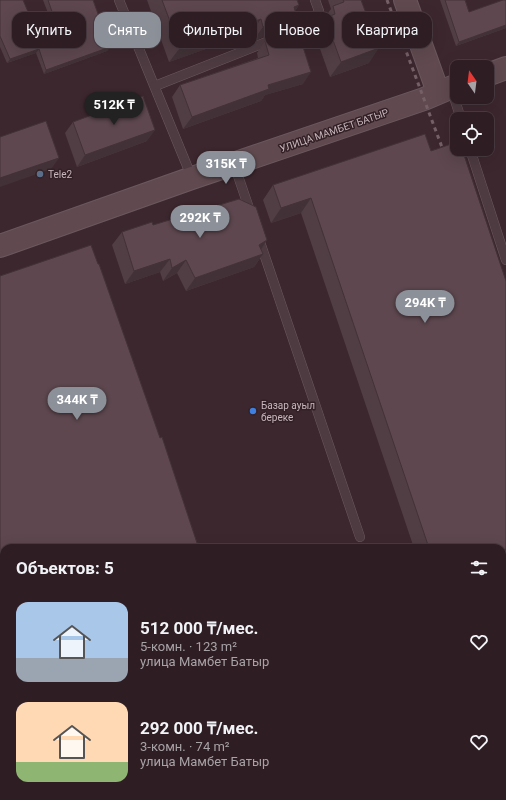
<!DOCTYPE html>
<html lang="ru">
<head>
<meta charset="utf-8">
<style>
	:root { --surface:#2e1d23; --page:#36262b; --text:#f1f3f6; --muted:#a7a2a6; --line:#493b41; --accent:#8c9099 }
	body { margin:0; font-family:Roboto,sans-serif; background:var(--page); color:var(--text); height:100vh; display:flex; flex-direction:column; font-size:15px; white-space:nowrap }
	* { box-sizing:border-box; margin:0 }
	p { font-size:13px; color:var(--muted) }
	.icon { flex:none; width:22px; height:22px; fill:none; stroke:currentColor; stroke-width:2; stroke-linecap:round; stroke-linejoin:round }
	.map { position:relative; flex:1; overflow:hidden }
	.drawer { position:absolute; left:0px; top:544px; width:506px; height:256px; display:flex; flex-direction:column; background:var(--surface); border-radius:12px 12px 0 0; box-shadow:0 4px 16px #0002,0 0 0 1px var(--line) }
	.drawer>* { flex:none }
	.banner { position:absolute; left:12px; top:12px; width:482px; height:36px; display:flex; gap:8px }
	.needle { width:26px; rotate:346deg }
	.buttons { position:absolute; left:450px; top:60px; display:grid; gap:8px }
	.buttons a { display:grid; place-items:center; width:44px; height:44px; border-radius:8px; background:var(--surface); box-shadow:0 4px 16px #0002,0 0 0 1px var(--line); font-size:20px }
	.price { position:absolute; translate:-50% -34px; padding:0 9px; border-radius:14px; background:var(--accent); color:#fff; font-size:13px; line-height:26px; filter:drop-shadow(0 1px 2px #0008) }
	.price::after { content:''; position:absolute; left:50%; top:24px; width:12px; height:9px; margin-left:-6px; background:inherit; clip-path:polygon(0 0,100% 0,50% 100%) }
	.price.current { background:#222; color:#fff }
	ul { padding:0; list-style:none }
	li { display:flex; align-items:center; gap:12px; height:100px; padding:0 16px }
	li span { display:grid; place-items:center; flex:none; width:112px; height:80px; border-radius:12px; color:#555 }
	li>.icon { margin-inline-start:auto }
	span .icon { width:48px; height:48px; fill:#fffc; stroke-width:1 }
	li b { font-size:17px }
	h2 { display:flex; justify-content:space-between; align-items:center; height:48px; padding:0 16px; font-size:17px }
	.pill { padding:0 14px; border-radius:12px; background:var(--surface); box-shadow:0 4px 16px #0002,0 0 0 1px var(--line); font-size:14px; line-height:36px }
	.pill.current { background:var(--accent); color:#fff }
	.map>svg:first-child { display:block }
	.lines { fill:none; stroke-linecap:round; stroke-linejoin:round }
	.lane-casing { stroke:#6b595f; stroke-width:10 }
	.secondary-casing { stroke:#6b595f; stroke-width:24 }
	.lane { stroke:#4d3b41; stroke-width:9 }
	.secondary { stroke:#604a50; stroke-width:22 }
	.rail { stroke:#766067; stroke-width:3; stroke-dasharray:4 4; stroke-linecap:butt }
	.wall { fill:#513d44 }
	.shaded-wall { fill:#423237 }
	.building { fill:#5e474f; stroke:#423237 }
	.service-dot { fill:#5c6f8a; stroke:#322026; stroke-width:1.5 }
	.shop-dot { fill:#3f7fe0; stroke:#322026; stroke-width:1.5 }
	.labels { text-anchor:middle; stroke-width:3; stroke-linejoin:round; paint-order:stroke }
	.street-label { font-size:10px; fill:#c8b7bc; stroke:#322026 }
	.poi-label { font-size:10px; fill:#c8b7bc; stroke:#322026; text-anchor:start }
</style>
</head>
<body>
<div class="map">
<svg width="506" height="800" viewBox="0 0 506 800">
	<rect width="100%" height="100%" fill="#3d272f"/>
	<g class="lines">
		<!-- lane casing -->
		<g class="lane-casing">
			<g id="lane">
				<path d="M 119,0 L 192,178"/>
				<path d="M 286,35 C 300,29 311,24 319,11 L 315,0"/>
				<path d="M 155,86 L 274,39"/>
				<path d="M 451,88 L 461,119"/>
				<path d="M 470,149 L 506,260"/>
				<path d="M 234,164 L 251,214"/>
				<path d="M 258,236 L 360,537"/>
			</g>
		</g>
		<!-- secondary casing -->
		<g class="secondary-casing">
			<g id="secondary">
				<path d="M 405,0 L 438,92"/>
				<path d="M 487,75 L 506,68"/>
				<path d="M 0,246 L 192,178 L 424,99 L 457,85"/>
			</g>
		</g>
		<!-- lane -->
		<use href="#lane" class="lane"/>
		<!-- secondary -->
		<use href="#secondary" class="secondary"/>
		<!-- rail -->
		<path class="rail" d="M 387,0 L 446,158"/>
	</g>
	<!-- wall -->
	<g class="wall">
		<path d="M 0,0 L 40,40 L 56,34 L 43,0 L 93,0 L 110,47 L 107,51 L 44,74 L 36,53 L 7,63 L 0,47 Z"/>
		<path d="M 147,0 L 297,0 L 299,5 L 295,11 L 286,28 L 253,41 L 251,33 L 169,62 Z"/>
		<path d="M 328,0 L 361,0 L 369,63 L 330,77 L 314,32 L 331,9 Z"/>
		<path d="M 440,0 L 465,0 L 469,12 L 506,0 L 506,28 L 456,46 Z"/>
		<path d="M 265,41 L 303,84 L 265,95 L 261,101 L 183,129 L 172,97 L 180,85 L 258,58 L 257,53 Z"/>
		<path d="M 73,122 L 147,141 L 77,167 L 65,133 Z"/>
		<path d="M 431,151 L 506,281 L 506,560 L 502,562 L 502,548 L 414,548 L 301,213 L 271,223 L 263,200 L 273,185 Z"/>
		<path d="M 153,225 L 267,240 L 261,249 L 263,254 L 254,267 L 186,291 L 177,273 L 163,281 L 160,272 L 125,284 L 112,245 L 122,232 Z"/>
		<path d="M 0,276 L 197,543 L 201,548 L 4,548 L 4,658 L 0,647 Z"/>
		<path d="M 506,626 L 506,800 L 316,800 L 318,796 L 502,796 L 505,721 L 502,713 L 502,628 Z"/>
	</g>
	<!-- shaded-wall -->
	<g class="shaded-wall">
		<path d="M 299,5 L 292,15 L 296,14 L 286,28 L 253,41 L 263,27 L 294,7 Z"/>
		<path d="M 261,19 L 251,33 L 169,62 L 180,48 Z"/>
		<path d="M 506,25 L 506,28 L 456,46 L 459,42 Z"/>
		<path d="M 110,47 L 107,51 L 44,74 L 46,70 Z"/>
		<path d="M 379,48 L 369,63 L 330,77 L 341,62 Z"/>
		<path d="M 39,49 L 36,53 L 7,63 L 10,59 Z"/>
		<path d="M 311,72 L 303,84 L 265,95 L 261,101 L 183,129 L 192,117 L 268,85 Z"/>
		<path d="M 155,130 L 147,141 L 77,167 L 85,155 Z"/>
		<path d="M 59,158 L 51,169 L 0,187 L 0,178 Z"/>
		<path d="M 311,198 L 301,213 L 271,223 L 281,208 Z"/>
		<path d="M 267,240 L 258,254 L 259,245 Z"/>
		<path d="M 263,254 L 254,267 L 186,291 L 195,278 Z"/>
		<path d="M 170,259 L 160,272 L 125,284 L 134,271 Z"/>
		<path d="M 186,260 L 177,273 L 163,281 L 172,268 Z"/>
		<path d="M 506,549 L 506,560 L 502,562 L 502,551 Z"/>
		<path d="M 506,696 L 506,701 L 502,707 L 502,697 Z"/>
		<path d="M 4,794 L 4,796 L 27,796 L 16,800 L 0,800 L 0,795 Z"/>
		<path d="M 272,796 L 286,796 L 283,800 L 270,800 Z"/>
	</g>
	<!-- building -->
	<g class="building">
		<path d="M 0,0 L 23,0 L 40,40 L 59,32 L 48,0 L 93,0 L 110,47 L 46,70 L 39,49 L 10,59 L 0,36 Z"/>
		<path d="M 162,0 L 297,0 L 299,5 L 294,7 L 296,14 L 263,27 L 261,19 L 180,48 Z"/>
		<path d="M 343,0 L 361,0 L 379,48 L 341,62 L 325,18 L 335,14 L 333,6 L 344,2 Z"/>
		<path d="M 445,0 L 465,0 L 469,12 L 503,0 L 506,0 L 506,25 L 459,42 Z"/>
		<path d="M 297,28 L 311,72 L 268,85 L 269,89 L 192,117 L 180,85 L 269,55 L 265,41 Z"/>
		<path d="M 143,96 L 155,130 L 85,155 L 73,122 Z"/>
		<path d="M 46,121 L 59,158 L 0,178 L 0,137 Z"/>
		<path d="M 425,134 L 431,151 L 457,142 L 457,149 L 462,149 L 506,281 L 506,549 L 502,551 L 502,548 L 429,548 L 311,198 L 281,208 L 273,185 Z"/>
		<path d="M 239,199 L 256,207 L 267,240 L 259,245 L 263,254 L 195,278 L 186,260 L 172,268 L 170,259 L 134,271 L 122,232 L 152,222 L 153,225 Z"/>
		<path d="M 91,245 L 98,264 L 99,264 L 160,438 L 162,437 L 197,543 L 199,543 L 201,548 L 4,548 L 4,614 L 2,609 L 4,608 L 0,597 L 0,276 Z"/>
		<path d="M 506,626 L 506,696 L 502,697 L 502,628 Z"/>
		<path d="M 4,720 L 4,794 L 0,795 L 0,721 Z"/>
		<path d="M 506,721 L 506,800 L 328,800 L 326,796 L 502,796 L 502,723 Z"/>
		<path d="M 123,796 L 273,796 L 272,796 L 274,800 L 111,800 Z"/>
	</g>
	<!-- markers -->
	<circle class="service-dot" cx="40" cy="174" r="4"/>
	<circle class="shop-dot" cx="253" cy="411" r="4"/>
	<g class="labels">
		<!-- street labels -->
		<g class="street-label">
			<text transform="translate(334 130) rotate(-19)" y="4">УЛИЦА МАМБЕТ БАТЫР</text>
		</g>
		<!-- poi labels -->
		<g class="poi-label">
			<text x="48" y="178">Tele2</text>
			<text x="261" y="409">Базар ауыл<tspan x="261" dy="12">береке</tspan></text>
		</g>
	</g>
</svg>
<div class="buttons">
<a><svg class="needle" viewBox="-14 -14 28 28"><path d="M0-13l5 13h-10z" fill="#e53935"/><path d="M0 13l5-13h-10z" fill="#a7a2a6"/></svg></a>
<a><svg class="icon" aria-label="locate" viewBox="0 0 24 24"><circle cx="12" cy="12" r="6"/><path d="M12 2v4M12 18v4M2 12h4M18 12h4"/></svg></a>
</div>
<b class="price current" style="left:114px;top:126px">512K ₸</b>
<b class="price" style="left:226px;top:185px">315K ₸</b>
<b class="price" style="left:200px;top:239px">292K ₸</b>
<b class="price" style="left:425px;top:324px">294K ₸</b>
<b class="price" style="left:77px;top:421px">344K ₸</b>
<div class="banner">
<a class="pill">Купить</a>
<a class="pill current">Снять</a>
<a class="pill">Фильтры</a>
<a class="pill">Новое</a>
<a class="pill">Квартира</a>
</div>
<section class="drawer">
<h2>Объектов: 5<svg class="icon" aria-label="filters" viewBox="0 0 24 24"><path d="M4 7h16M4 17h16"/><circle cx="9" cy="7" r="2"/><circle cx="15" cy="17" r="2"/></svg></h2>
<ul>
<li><span style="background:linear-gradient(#a9c7e8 70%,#9aa5b1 0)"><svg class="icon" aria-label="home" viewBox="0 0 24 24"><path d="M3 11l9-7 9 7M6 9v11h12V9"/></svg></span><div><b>512 000 ₸/мес.</b><p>5-комн. · 123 m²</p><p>улица Мамбет Батыр</p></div><svg class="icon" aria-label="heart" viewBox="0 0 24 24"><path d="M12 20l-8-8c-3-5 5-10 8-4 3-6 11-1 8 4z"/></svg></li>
<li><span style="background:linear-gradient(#ffd9b3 75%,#8fb573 0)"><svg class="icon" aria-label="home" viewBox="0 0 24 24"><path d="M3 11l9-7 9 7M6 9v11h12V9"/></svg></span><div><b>292 000 ₸/мес.</b><p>3-комн. · 74 m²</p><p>улица Мамбет Батыр</p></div><svg class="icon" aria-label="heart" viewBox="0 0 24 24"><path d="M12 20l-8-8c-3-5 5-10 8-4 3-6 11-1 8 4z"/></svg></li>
</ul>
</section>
</div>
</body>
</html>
